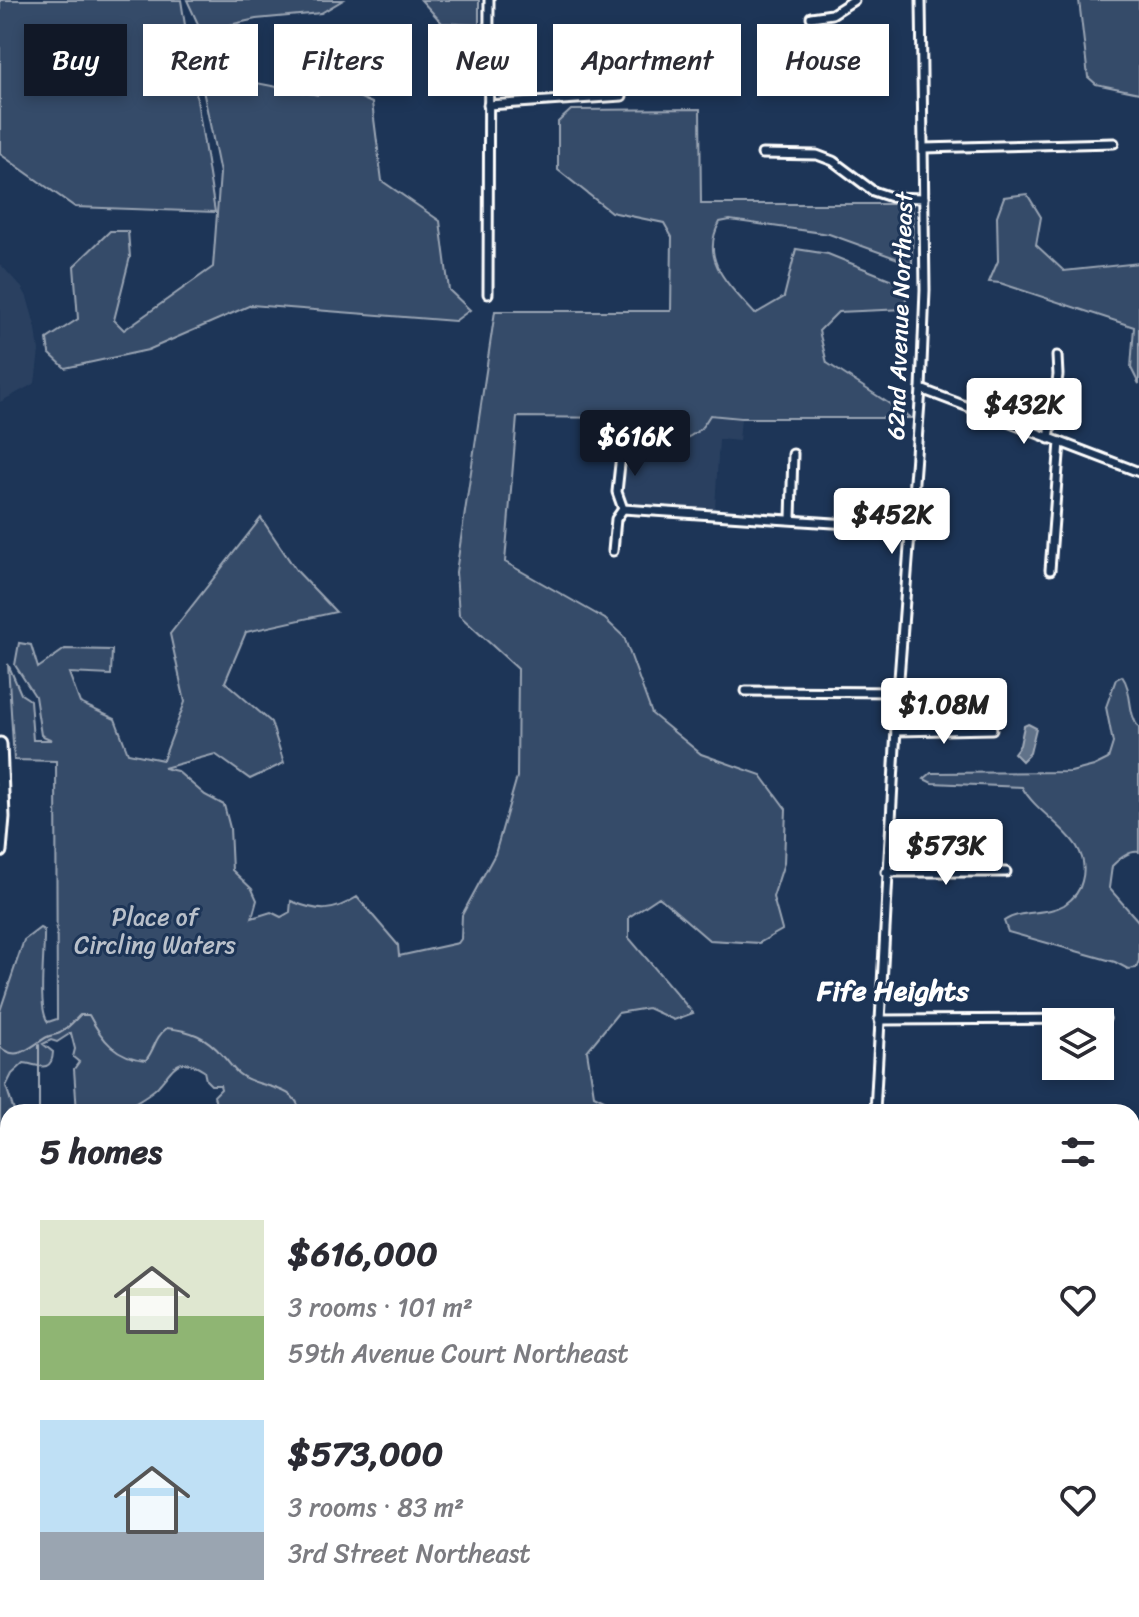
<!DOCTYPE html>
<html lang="en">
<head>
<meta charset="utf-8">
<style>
	:root { --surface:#fff; --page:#f2f2f3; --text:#2b2b33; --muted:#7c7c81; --accent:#111827 }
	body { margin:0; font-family:Sriracha,sans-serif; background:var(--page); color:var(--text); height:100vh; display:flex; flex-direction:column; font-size:30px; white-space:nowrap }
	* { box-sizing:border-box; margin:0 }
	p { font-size:26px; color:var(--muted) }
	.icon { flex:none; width:44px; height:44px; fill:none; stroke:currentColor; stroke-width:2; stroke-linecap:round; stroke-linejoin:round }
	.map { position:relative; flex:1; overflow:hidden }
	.panel { position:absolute; left:0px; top:1104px; width:1140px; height:514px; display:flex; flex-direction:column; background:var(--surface); border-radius:24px 24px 0 0; box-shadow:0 4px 12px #0003 }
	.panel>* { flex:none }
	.top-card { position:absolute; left:24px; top:24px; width:1092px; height:72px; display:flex; gap:16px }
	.controls { position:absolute; left:1042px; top:1008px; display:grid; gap:16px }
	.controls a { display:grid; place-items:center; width:72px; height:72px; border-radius:0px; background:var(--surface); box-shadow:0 4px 12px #0003; font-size:40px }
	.price { position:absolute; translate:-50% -68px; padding:0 18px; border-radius:8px; background:#fff; color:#222; font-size:26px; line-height:52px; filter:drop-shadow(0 2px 4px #0008) }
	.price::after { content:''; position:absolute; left:50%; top:48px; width:24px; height:18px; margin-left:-12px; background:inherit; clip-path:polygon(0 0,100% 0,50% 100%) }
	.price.active { background:var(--accent); color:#fff }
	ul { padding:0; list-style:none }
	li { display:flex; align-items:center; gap:24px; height:200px; padding:0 40px }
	li span { display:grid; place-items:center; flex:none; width:224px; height:160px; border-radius:0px; color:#555 }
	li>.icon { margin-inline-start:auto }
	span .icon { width:96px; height:96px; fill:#fffc; stroke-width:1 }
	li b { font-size:34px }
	h2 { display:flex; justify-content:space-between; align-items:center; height:96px; padding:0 40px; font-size:34px }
	.chip { padding:0 28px; border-radius:0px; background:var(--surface); box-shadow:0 4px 12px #0003; font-size:28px; line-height:72px }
	.chip.active { background:var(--accent); color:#fff }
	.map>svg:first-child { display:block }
	.built { fill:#2a4161 }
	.green { fill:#364b69; stroke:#9aa5b4; stroke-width:2 }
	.water { fill:#617289; stroke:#a0aab8; stroke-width:2 }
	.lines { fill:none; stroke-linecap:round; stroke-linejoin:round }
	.stream { stroke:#a0aab8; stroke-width:2 }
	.street-casing { stroke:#fff; stroke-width:13 }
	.primary-casing { stroke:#fff; stroke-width:17 }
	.street { stroke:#1d3557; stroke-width:7 }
	.primary { stroke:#1d3557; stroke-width:11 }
	.labels { text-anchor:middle; stroke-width:6; stroke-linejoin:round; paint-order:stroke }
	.street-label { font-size:24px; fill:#fff; stroke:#1d3557 }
	.park-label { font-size:24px; fill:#b9c0ca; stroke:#1d3557 }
	.quarter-label { font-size:28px; font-weight:bold; fill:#fff; stroke:#1d3557 }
</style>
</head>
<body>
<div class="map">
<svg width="1139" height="1617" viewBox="0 0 1139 1617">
	<rect width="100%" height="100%" fill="#1d3557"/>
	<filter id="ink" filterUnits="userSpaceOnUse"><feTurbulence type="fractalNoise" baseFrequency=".0125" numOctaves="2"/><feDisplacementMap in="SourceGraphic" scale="16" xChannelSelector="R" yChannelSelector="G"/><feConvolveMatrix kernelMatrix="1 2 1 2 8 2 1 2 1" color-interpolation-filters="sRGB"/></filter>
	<g filter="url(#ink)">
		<!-- built -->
		<g class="built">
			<path d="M 0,264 L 22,288 L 27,297 L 36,329 L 39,351 L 35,383 L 0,402 Z"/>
			<path d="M 710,415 L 741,418 L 739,441 L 719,439 L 715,509 L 625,502 L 623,497 L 629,438 L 634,442 L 668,445 L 699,430 Z"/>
			<path d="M 3,1171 L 8,1171 L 8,1469 L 0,1469 Z"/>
		</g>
		<!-- green -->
		<g class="green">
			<path d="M 0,0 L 181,0 L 215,212 L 75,207 L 0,154 Z"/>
			<path d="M 187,0 L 343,0 L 321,13 L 256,19 L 216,28 L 204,37 Z"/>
			<path d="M 421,0 L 479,0 L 479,25 L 442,23 Z"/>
			<path d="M 1079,0 L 1139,0 L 1139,93 L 1096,84 L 1088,77 Z"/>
			<path d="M 216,75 L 318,95 L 334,86 L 372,103 L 382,181 L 440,221 L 449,290 L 470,310 L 455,321 L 251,305 L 148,350 L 65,368 L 49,353 L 47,339 L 78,319 L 74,266 L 110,231 L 128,231 L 130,257 L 114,320 L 124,330 L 213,267 L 220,173 L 203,90 Z"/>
			<path d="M 700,109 L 701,204 L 913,204 L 912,264 L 829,234 L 730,220 L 720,222 C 698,260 731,287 755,314 L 784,297 L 796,249 L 828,254 L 907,286 L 905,309 L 838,312 L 819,331 L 827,363 L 911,418 L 741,418 L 710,415 C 707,420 703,427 698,431 C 679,445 649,453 629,438 L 628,418 L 517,417 L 505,562 L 605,619 L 624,637 L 652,714 L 701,754 L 761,775 L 786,809 L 784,863 L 773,897 L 782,930 L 759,943 L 709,940 L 659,897 L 629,917 L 629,938 L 693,1013 L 674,1020 L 648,1008 L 618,1013 L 587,1051 L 594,1095 L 628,1112 L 218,1112 L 214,1096 L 221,1089 L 220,1085 L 211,1085 L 206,1080 L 204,1071 C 178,1054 176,1066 159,1085 C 154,1092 124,1110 116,1112 C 104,1114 89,1112 77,1112 L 74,1069 L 79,1062 L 73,1057 L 75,1049 L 71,1033 L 57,1042 L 51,1040 L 43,1044 L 53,1052 C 52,1075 36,1064 24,1063 L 12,1074 L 6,1086 L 14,1111 L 8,1112 L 8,1125 L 0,1130 L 0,1011 L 24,940 L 40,928 L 44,930 C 45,952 37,1008 48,1022 L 57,1019 L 56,761 L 14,760 L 8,664 L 21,694 L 30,700 L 33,740 L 52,740 L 41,735 L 35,696 L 15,665 L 19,643 L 31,645 L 38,668 L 65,649 L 112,650 L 111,675 L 69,673 L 80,703 L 115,719 L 128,753 L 163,760 L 185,702 L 170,634 L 261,518 L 296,570 L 336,612 L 246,632 L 225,682 L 271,722 L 284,763 L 250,779 L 215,754 L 164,768 L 177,771 L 205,795 L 224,805 L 230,828 L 232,870 L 252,889 L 257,900 L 252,918 L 271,912 L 281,917 L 290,912 L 291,901 C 318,912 332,913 357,897 L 398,945 L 399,956 L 458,943 L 461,939 L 462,915 L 495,854 L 517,777 L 518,669 L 459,615 L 456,572 L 495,311 L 671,311 L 672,237 L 664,223 L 611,212 L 558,170 L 558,122 L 571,110 Z"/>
			<path d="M 1027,194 L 1041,217 L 1036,245 L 1064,271 L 1139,263 L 1139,384 L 1131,368 L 1134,327 L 1000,283 L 989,282 L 998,261 L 997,216 L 1004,197 Z"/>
			<path d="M 1122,676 C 1133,691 1127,713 1139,728 L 1139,852 C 1129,850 1119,859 1112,866 L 1109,888 L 1139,922 L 1139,961 L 1136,968 L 1128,969 L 1115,962 L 1008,932 L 1004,921 C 1021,909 1045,916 1064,905 C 1073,899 1080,891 1082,881 C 1094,838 1040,820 1022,787 L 932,783 L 924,779 L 931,773 L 1071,772 L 1094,766 L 1108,759 L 1113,743 L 1106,707 L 1116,679 Z"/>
			<path d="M 666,1610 L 747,1610 L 745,1617 L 668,1617 Z"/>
		</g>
		<!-- water -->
		<path class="water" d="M 1028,724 L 1036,728 L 1030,753 L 1022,761 L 1014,753 L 1020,745 L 1024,726 Z"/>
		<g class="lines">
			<!-- stream -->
			<g class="stream">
				<path d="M 39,1045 L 39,1112"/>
				<path d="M 0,1047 C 18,1063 32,1045 47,1037 C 51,1035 56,1035 60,1033 C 67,1029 74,1021 80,1015 L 89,1015 C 102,1040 116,1058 146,1060 C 156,1047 154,1038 167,1028 C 191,1031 206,1036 222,1055 C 228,1061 233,1069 239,1074 C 257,1089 296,1083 300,1112"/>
				<path d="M 0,1158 L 8,1158"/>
				<path d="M 522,1617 L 522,1610"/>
			</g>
			<!-- street casing -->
			<g class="street-casing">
				<g id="street">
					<path d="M 811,17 L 832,14 L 854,0"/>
					<path d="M 488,105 L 622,96"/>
					<path d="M 924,148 L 1114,143"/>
					<path d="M 762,154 L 817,155 L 833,161 L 873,191 L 891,197 L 924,198"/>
					<path d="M 488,294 L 489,0"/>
					<path d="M 921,389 L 1139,472"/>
					<path d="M 1049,439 L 1058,375 L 1057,356"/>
					<path d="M 621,455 L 617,492 L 623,509"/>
					<path d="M 623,509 L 909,528"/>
					<path d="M 791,518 L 793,454"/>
					<path d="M 613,551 L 616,519 L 623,509"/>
					<path d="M 1050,570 L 1060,442"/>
					<path d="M 746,691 L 898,692"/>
					<path d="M 896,731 L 992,729"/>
					<path d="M 886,872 L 1006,872"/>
					<path d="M 879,1020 L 1105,1019"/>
					<path d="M 875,1112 L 898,692 L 921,389 L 925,290 L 921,0"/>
					<path d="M 1132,1366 L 1139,1366"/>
					<path d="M 1132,1562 L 1139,1562"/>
					<path d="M 330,1610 L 330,1617"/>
					<path d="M 816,1610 L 822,1617"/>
					<path d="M 144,1617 L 144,1610"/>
					<path d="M 404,1617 L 404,1610"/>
				</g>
			</g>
			<!-- primary casing -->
			<g class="primary-casing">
				<path id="primary" d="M 0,744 L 3,817 L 0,851"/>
			</g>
			<!-- street -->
			<use href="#street" class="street"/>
			<!-- primary -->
			<use href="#primary" class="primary"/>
		</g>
	</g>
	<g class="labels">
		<!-- street labels -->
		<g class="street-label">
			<text transform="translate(900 316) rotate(-88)" y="8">62nd Avenue Northeast</text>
		</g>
		<!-- park labels -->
		<g class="park-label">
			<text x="155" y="925">Place of<tspan x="155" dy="28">Circling Waters</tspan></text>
		</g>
		<!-- quarter labels -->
		<g class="quarter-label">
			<text x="893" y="1000">Fife Heights</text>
		</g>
	</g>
</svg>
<div class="controls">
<a><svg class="icon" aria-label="layers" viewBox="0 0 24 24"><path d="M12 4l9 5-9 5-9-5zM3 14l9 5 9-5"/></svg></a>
</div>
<b class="price" style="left:1024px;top:446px">$432K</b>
<b class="price active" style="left:635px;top:478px">$616K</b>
<b class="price" style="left:892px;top:556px">$452K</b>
<b class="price" style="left:944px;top:746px">$1.08M</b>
<b class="price" style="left:946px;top:887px">$573K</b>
<div class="top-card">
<a class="chip active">Buy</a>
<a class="chip">Rent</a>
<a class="chip">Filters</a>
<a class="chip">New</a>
<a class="chip">Apartment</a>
<a class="chip">House</a>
</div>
<section class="panel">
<h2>5 homes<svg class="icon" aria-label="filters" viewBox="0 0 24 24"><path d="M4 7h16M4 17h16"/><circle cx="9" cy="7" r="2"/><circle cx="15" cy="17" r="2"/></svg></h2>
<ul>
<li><span style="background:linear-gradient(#dfe7d0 60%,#8fb573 0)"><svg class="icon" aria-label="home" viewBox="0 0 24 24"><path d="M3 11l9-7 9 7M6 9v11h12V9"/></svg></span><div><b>$616,000</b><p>3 rooms · 101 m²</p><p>59th Avenue Court Northeast</p></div><svg class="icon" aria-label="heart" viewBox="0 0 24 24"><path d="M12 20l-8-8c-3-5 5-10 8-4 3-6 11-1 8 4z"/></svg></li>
<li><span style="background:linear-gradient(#bfe0f5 70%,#9aa5b1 0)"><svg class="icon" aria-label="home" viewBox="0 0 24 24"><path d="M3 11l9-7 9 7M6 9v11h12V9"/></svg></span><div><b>$573,000</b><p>3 rooms · 83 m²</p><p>3rd Street Northeast</p></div><svg class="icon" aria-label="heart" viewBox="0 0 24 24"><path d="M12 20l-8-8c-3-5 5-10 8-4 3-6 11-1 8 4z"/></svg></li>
</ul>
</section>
</div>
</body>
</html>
